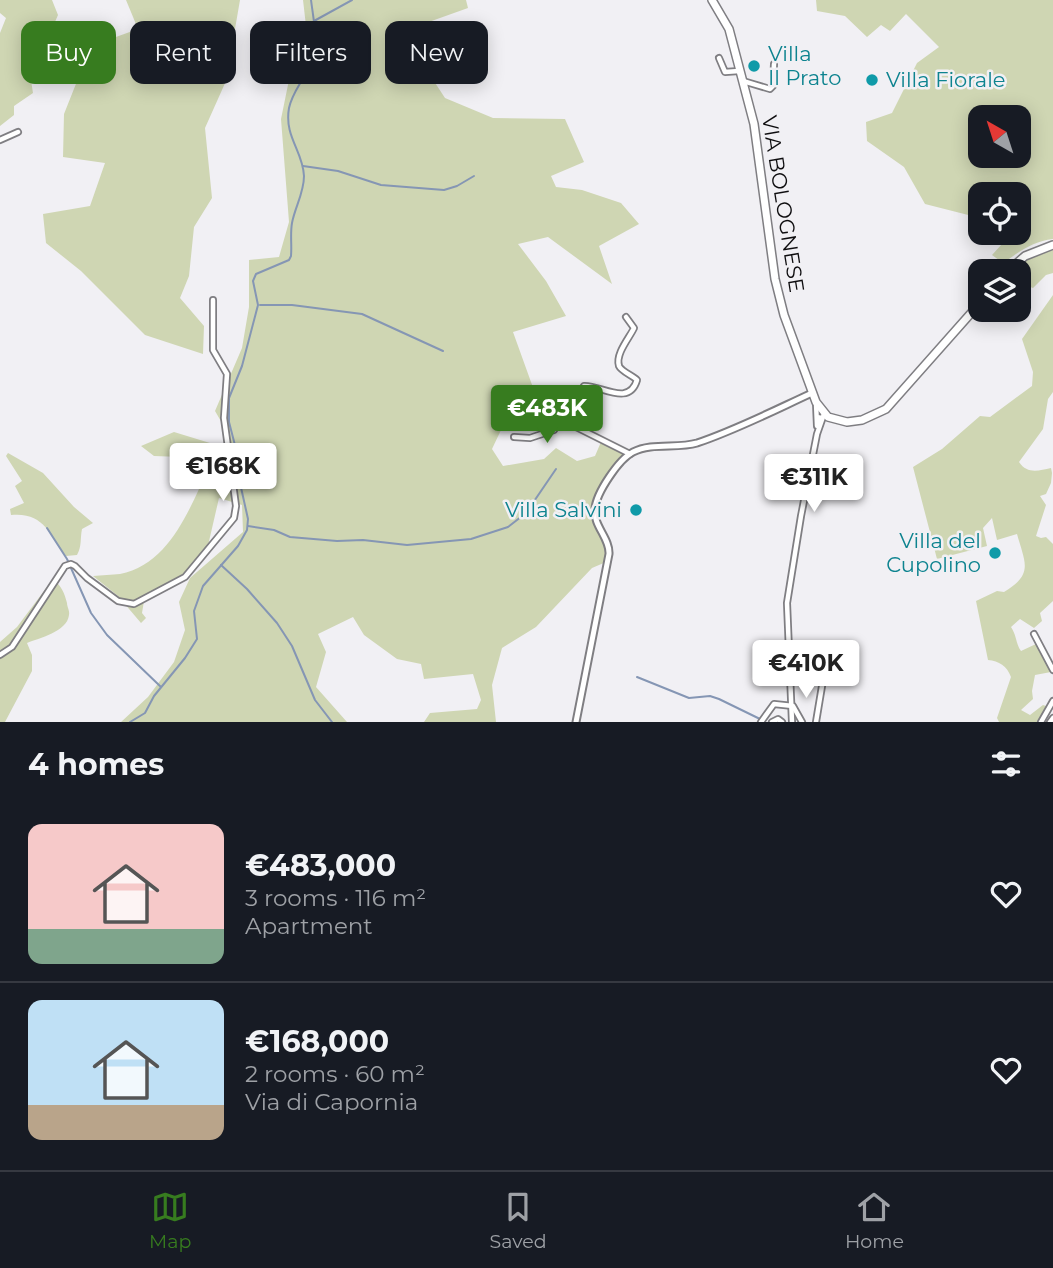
<!DOCTYPE html>
<html lang="en">
<head>
<meta charset="utf-8">
<style>
	:root { --surface:#171b24; --page:#242831; --text:#f1f3f6; --muted:#9ea1a6; --line:#363941; --accent:#377c1f }
	body { margin:0; font-family:Montserrat,sans-serif; background:var(--page); color:var(--text); height:100vh; display:flex; flex-direction:column; font-size:26px; white-space:nowrap }
	* { box-sizing:border-box; margin:0 }
	p { font-size:23px; color:var(--muted) }
	.icon { flex:none; width:38px; height:38px; fill:none; stroke:currentColor; stroke-width:2; stroke-linecap:round; stroke-linejoin:round }
	.map { position:relative; height:722px; overflow:hidden }
	.side { display:flex; flex-direction:column; background:var(--surface); flex:1 }
	.side>* { flex:none }
	.guide { position:absolute; left:21px; top:21px; width:700px; height:63px; display:flex; gap:14px }
	.needle { width:46px; rotate:321deg }
	.fabs { position:absolute; left:968px; top:105px; display:grid; gap:14px }
	.fabs a { display:grid; place-items:center; width:63px; height:63px; border-radius:14px; background:var(--surface); box-shadow:0 4px 18px #0003; font-size:35px }
	.price { position:absolute; translate:-50% -60px; padding:0 16px; border-radius:7px; background:#fff; color:#222; font-size:23px; line-height:46px; filter:drop-shadow(0 2px 4px #0008) }
	.price::after { content:''; position:absolute; left:50%; top:42px; width:21px; height:16px; margin-left:-10px; background:inherit; clip-path:polygon(0 0,100% 0,50% 100%) }
	.price.active { background:var(--accent); color:#fff }
	ul { padding:0; list-style:none }
	li { display:flex; align-items:center; gap:21px; height:175px; padding:0 28px }
	li+li { border-top:2px solid var(--line) }
	li span { display:grid; place-items:center; flex:none; width:196px; height:140px; border-radius:14px; color:#555 }
	li>.icon { margin-inline-start:auto }
	span .icon { width:84px; height:84px; fill:#fffc; stroke-width:1 }
	li b { font-size:30px }
	h2 { display:flex; justify-content:space-between; align-items:center; height:84px; padding:0 28px; font-size:30px }
	.chip { padding:0 24px; border-radius:14px; background:var(--surface); box-shadow:0 4px 18px #0003; font-size:24px; line-height:63px }
	.chip.active { background:var(--accent); color:#fff }
	.dock { display:flex; justify-content:space-around; align-items:center; height:98px; border-top:2px solid var(--line); background:var(--surface); font-size:19px; color:var(--muted) }
	.dock a { display:grid; justify-items:center; gap:4px }
	.dock .active { color:var(--accent) }
	.map>svg:first-child { display:block }
	.green { fill:#cfd6b3; fill-rule:evenodd }
	.lines { fill:none; stroke-linecap:round; stroke-linejoin:round }
	.stream { stroke:#8596b4; stroke-width:2 }
	.pedestrian-casing { stroke:#7f7e82; stroke-width:7 }
	.minor-casing { stroke:#7f7e82; stroke-width:8 }
	.tertiary-casing { stroke:#7f7e82; stroke-width:9 }
	.primary-casing { stroke:#7f7e82; stroke-width:10 }
	.pedestrian { stroke:#fff; stroke-width:3.5 }
	.minor { stroke:#fff; stroke-width:4.5 }
	.tertiary { stroke:#fff; stroke-width:5 }
	.primary { stroke:#fff; stroke-width:7 }
	.culture-dot { fill:#0f9aa8; stroke:#f1f0f4; stroke-width:2.5 }
	.labels { text-anchor:middle; stroke-width:5; stroke-linejoin:round; paint-order:stroke }
	.culture-label { font-size:21px; fill:#0d838f; stroke:#f1f0f4; text-anchor:start }
	.street-label { font-size:21px; fill:#0e0d0f; stroke:#f1f0f4 }
</style>
</head>
<body>
<div class="map">
<svg width="1053" height="722" viewBox="0 0 1053 722">
	<rect width="100%" height="100%" fill="#f1f0f4"/>
	<!-- green -->
	<g class="green">
		<path d="M 0,0 L 52,0 L 58,15 L 41,54 L 30,74 L 33,93 L 14,106 L 14,115 L 0,126 L 0,33 L 6,18 L 0,13 Z"/>
		<path d="M 126,0 L 240,0 L 226,81 L 205,128 L 212,198 L 194,227 L 189,276 L 180,298 L 204,326 L 203,354 L 145,335 L 81,271 L 46,243 L 43,214 L 90,206 L 105,163 L 63,157 L 64,114 L 91,46 L 138,29 Z"/>
		<path d="M 303,0 L 466,0 L 468,8 L 412,28 L 424,66 L 445,98 L 493,118 L 565,119 L 584,162 L 551,176 L 556,187 L 582,190 L 621,203 L 639,224 L 599,246 L 612,284 L 548,237 L 518,244 L 546,281 L 566,316 L 513,332 L 540,407 L 527,427 L 516,425 L 501,430 L 492,449 L 503,466 L 544,459 L 556,448 L 577,461 L 595,456 L 601,442 L 627,455 L 608,473 L 591,513 L 604,544 L 606,562 L 592,568 L 536,627 L 502,648 L 492,685 L 496,722 L 424,722 L 430,713 L 477,709 L 481,700 L 473,674 L 424,679 L 421,664 L 397,659 L 364,635 L 353,617 L 318,634 L 326,652 L 316,687 L 347,722 L 121,722 L 148,697 L 174,662 L 185,630 L 179,602 L 190,578 L 243,532 L 242,505 L 219,498 L 207,550 L 183,576 L 145,595 L 142,613 L 146,618 L 141,623 L 118,596 L 93,576 C 102,575 112,575 120,574 C 162,566 183,524 199,489 L 181,457 L 154,456 L 141,446 L 174,432 L 223,447 L 229,435 L 215,411 L 242,348 L 249,307 L 249,260 L 279,257 L 289,222 L 281,119 L 290,75 L 308,43 Z"/>
		<path d="M 816,0 L 1053,0 L 1053,239 C 1033,241 1019,252 1003,263 L 992,255 L 1012,233 L 1018,233 L 1018,194 L 980,194 L 980,218 L 925,204 L 904,167 L 867,141 L 866,122 L 892,113 L 917,63 L 939,47 L 906,14 L 890,31 L 881,25 L 867,37 L 845,16 L 817,11 ZM 980,117 L 1018,117 L 1018,156 L 980,156 Z"/>
		<path d="M 1053,250 L 1053,273 L 1046,275 L 1033,288 L 1019,283 L 1018,271 L 1013,271 C 1025,260 1037,254 1053,250 Z"/>
		<path d="M 1053,295 L 1053,392 L 1048,399 L 1043,429 L 1019,462 C 1027,474 1038,471 1051,468 L 1052,473 L 1051,483 L 1046,494 L 1040,496 L 1046,505 L 1036,536 L 1041,538 L 1046,537 L 1053,544 L 1053,601 L 1040,613 L 1042,621 L 1034,628 L 1020,619 L 1011,627 C 1017,636 1016,645 1021,651 L 1036,644 L 1051,672 L 1035,675 L 1032,691 L 1033,699 L 1021,710 L 1030,715 L 1043,705 L 1046,706 L 1038,722 L 999,722 L 997,718 L 1011,677 C 1007,666 999,661 988,660 L 976,601 L 997,591 L 1004,592 C 1034,574 1025,563 1017,534 L 997,540 L 992,518 L 983,528 L 987,546 L 937,559 L 913,467 L 942,449 L 980,416 L 990,417 L 1032,386 L 1033,372 L 1022,339 Z"/>
		<path d="M 8,453 L 43,473 L 74,507 L 93,523 L 82,529 C 80,539 82,546 77,555 L 66,556 C 48,533 44,512 11,515 L 10,509 L 24,503 L 15,486 L 22,481 L 6,456 Z"/>
		<path d="M 53,579 C 62,587 64,592 67,603 C 67,607 70,611 69,615 C 67,632 39,638 27,643 L 32,655 L 32,671 L 5,722 L 0,722 L 0,642 L 17,627 Z"/>
	</g>
	<g class="lines">
		<!-- stream -->
		<g class="stream">
			<path d="M 314,21 L 352,0"/>
			<path d="M 303,166 L 338,171 L 381,185 L 444,190 L 457,186 L 474,176"/>
			<path d="M 260,305 L 292,305 L 362,314 L 443,351"/>
			<path d="M 248,526 L 274,530 L 290,537 L 337,541 L 363,540 L 407,545 L 471,539 L 508,527 L 526,513 L 556,469"/>
			<path d="M 47,528 L 67,559 L 91,613 L 107,635 L 161,687"/>
			<path d="M 221,565 L 247,589 L 277,623 L 292,646 L 315,700 L 332,722"/>
			<path d="M 637,677 L 689,698 L 710,696 L 719,699 L 760,719"/>
			<path d="M 130,722 L 145,713 L 154,696 L 185,658 L 197,639 L 194,611 L 203,586 L 238,546 L 247,530 L 248,519 L 238,474 L 238,457 L 229,422 L 229,398 L 242,366 L 258,305 L 253,281 L 256,274 L 289,260 L 291,256 C 292,245 290,234 292,223 C 295,207 304,193 304,176 C 303,151 284,137 289,108 C 292,93 302,82 308,69 C 320,46 314,24 311,0"/>
		</g>
		<!-- pedestrian casing -->
		<g class="pedestrian-casing">
			<path id="pedestrian" d="M 818,417 L 820,417 L 819,425 L 818,425 Z"/>
		</g>
		<!-- minor casing -->
		<g class="minor-casing">
			<g id="minor">
				<path d="M 719,58 L 725,72 L 739,71"/>
				<path d="M 743,81 L 770,89 L 773,86 L 774,64"/>
				<path d="M 0,140 L 18,132"/>
				<path d="M 816,403 L 817,426"/>
				<path d="M 560,419 L 630,454"/>
				<path d="M 514,437 L 530,438 L 554,430 L 584,386 C 601,385 629,407 637,380 C 633,376 621,371 619,366 C 615,354 630,337 634,328 L 626,317"/>
				<path d="M 1034,634 L 1053,670"/>
				<path d="M 0,655 L 12,647 L 65,566 L 71,564 L 75,566 L 87,578 L 118,601 L 134,604 L 185,577 L 234,518 L 236,506 L 224,418 L 227,374 L 213,350 L 213,300"/>
				<path d="M 761,722 L 774,704 L 793,706 L 802,722"/>
				<path d="M 772,722 L 778,719 L 782,722"/>
				<path d="M 792,722 L 787,603 L 801,516 L 817,434 L 824,414"/>
				<path d="M 816,722 L 823,680"/>
				<path d="M 1041,722 L 1053,701"/>
				<path d="M 1050,722 L 1053,718"/>
			</g>
		</g>
		<!-- tertiary casing -->
		<g class="tertiary-casing">
			<path id="tertiary" d="M 576,722 L 609,554 C 610,538 593,526 595,509 C 596,493 619,459 633,452 C 652,442 677,449 697,443 C 736,430 775,410 812,393"/>
		</g>
		<!-- primary casing -->
		<g class="primary-casing">
			<g id="primary">
				<path d="M 712,0 L 729,29 L 754,124 L 775,279 L 784,315 L 816,402 L 828,417 L 847,422 L 862,420 L 886,409 L 980,303"/>
				<path d="M 1008,271 L 1025,256 L 1053,245"/>
			</g>
		</g>
		<!-- pedestrian -->
		<use href="#pedestrian" class="pedestrian"/>
		<!-- minor -->
		<use href="#minor" class="minor"/>
		<!-- tertiary -->
		<use href="#tertiary" class="tertiary"/>
		<!-- primary -->
		<use href="#primary" class="primary"/>
	</g>
	<!-- markers -->
	<g class="culture-dot">
		<circle cx="754" cy="66" r="7"/>
		<circle cx="872" cy="80" r="7"/>
		<circle cx="636" cy="510" r="7"/>
		<circle cx="995" cy="553" r="7"/>
	</g>
	<g class="labels">
		<!-- culture labels -->
		<g class="culture-label">
			<text x="768" y="61">Villa<tspan x="768" dy="24">Il Prato</tspan></text>
			<text x="886" y="87">Villa Fiorale</text>
			<text x="622" y="517" text-anchor="end">Villa Salvini</text>
			<text x="981" y="548" text-anchor="end">Villa del<tspan x="981" dy="24">Cupolino</tspan></text>
		</g>
		<!-- street labels -->
		<g class="street-label">
			<text transform="translate(783 204) rotate(81)" y="7">VIA BOLOGNESE</text>
		</g>
	</g>
</svg>
<div class="fabs">
<a><svg class="needle" viewBox="-14 -14 28 28"><path d="M0-13l5 13h-10z" fill="#e53935"/><path d="M0 13l5-13h-10z" fill="#9ea1a6"/></svg></a>
<a><svg class="icon" aria-label="locate" viewBox="0 0 24 24"><circle cx="12" cy="12" r="6"/><path d="M12 2v4M12 18v4M2 12h4M18 12h4"/></svg></a>
<a><svg class="icon" aria-label="layers" viewBox="0 0 24 24"><path d="M12 4l9 5-9 5-9-5zM3 14l9 5 9-5"/></svg></a>
</div>
<b class="price active" style="left:547px;top:445px">€483K</b>
<b class="price" style="left:223px;top:503px">€168K</b>
<b class="price" style="left:814px;top:514px">€311K</b>
<b class="price" style="left:806px;top:700px">€410K</b>
<div class="guide">
<a class="chip active">Buy</a>
<a class="chip">Rent</a>
<a class="chip">Filters</a>
<a class="chip">New</a>
</div>
</div>
<section class="side">
<h2>4 homes<svg class="icon" aria-label="filters" viewBox="0 0 24 24"><path d="M4 7h16M4 17h16"/><circle cx="9" cy="7" r="2"/><circle cx="15" cy="17" r="2"/></svg></h2>
<ul>
<li><span style="background:linear-gradient(#f6c9c9 75%,#7fa58c 0)"><svg class="icon" aria-label="home" viewBox="0 0 24 24"><path d="M3 11l9-7 9 7M6 9v11h12V9"/></svg></span><div><b>€483,000</b><p>3 rooms · 116 m²</p><p>Apartment</p></div><svg class="icon" aria-label="heart" viewBox="0 0 24 24"><path d="M12 20l-8-8c-3-5 5-10 8-4 3-6 11-1 8 4z"/></svg></li>
<li><span style="background:linear-gradient(#bfe0f5 75%,#b9a48a 0)"><svg class="icon" aria-label="home" viewBox="0 0 24 24"><path d="M3 11l9-7 9 7M6 9v11h12V9"/></svg></span><div><b>€168,000</b><p>2 rooms · 60 m²</p><p>Via di Capornia</p></div><svg class="icon" aria-label="heart" viewBox="0 0 24 24"><path d="M12 20l-8-8c-3-5 5-10 8-4 3-6 11-1 8 4z"/></svg></li>
</ul>
</section>
<nav class="dock">
<a class="active"><svg class="icon" aria-label="map" viewBox="0 0 24 24"><path d="M3 6l6-2 6 2 6-2v14l-6 2-6-2-6 2zM9 4v14M15 6v14"/></svg>Map</a>
<a><svg class="icon" aria-label="saved" viewBox="0 0 24 24"><path d="M7 4h10v16l-5-4-5 4z"/></svg>Saved</a>
<a><svg class="icon" aria-label="home" viewBox="0 0 24 24"><path d="M3 11l9-7 9 7M6 9v11h12V9"/></svg>Home</a>
</nav>
</body>
</html>
